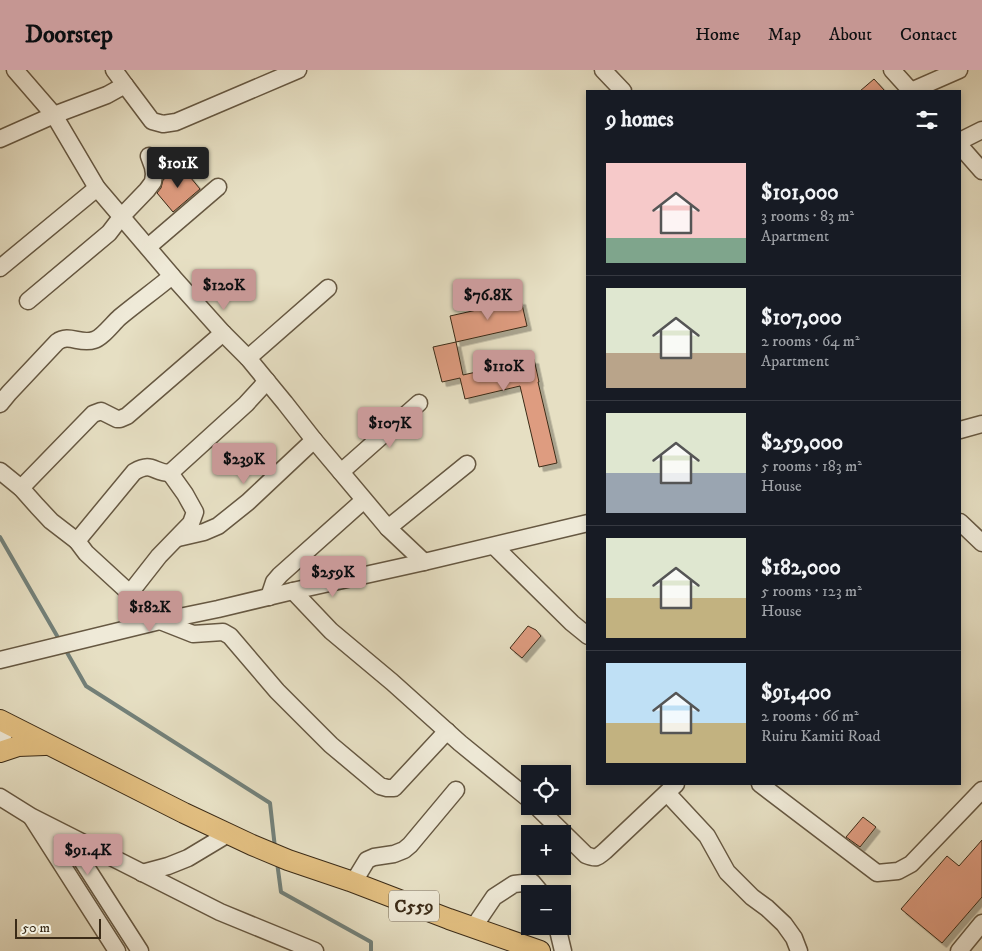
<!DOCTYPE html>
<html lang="en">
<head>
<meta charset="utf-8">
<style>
	:root { --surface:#171b24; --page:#20242c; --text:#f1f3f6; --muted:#9ea1a6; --line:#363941; --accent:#c59692 }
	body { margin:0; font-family:"IM FELL DW Pica",serif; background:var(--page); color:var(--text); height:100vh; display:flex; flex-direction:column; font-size:19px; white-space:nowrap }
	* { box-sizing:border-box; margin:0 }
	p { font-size:16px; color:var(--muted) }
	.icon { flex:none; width:28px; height:28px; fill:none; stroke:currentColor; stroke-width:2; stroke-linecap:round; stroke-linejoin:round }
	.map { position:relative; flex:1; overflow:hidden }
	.details { position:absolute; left:586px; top:20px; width:375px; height:695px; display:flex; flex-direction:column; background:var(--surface); border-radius:0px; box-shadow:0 2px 8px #0003 }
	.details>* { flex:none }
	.tools { position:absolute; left:521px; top:695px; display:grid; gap:10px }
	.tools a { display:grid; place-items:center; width:50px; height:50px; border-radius:0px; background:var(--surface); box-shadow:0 2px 8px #0003; font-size:25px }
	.scale { position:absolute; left:15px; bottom:12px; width:86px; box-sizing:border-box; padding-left:5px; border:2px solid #3b2b17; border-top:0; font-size:14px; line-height:18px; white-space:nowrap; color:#3b2b17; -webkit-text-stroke:4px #efead8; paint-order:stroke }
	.price { position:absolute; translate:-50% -42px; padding:0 11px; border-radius:5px; background:var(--accent); color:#111; font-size:16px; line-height:32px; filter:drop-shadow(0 1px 2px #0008) }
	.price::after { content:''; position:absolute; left:50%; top:30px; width:15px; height:11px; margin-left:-8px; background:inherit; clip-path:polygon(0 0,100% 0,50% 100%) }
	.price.active { background:#222; color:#fff }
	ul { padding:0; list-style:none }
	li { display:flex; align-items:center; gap:15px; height:125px; padding:0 20px }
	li+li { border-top:1px solid var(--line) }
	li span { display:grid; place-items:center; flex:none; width:140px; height:100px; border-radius:0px; color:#555 }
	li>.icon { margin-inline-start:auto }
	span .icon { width:60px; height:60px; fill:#fffc; stroke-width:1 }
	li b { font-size:21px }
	h2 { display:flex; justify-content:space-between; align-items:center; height:60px; padding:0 20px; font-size:21px }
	header { display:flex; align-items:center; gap:30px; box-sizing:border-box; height:70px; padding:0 25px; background:var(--accent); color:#111 }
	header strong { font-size:24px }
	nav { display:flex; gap:28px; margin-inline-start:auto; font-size:18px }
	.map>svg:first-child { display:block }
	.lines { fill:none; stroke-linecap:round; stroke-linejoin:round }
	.stream { stroke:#73817a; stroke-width:4 }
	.building { fill:#de9c80; stroke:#3b2b17; filter:url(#shadow) }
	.minor-casing { stroke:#665842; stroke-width:19 }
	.major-casing { stroke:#3b2b17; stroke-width:22 }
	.minor { stroke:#efead8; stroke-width:16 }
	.major { stroke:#e3c082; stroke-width:20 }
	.labels { text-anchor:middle; stroke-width:5; stroke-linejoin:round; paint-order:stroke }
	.shield { fill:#efead8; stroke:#716451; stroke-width:1 }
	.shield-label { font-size:18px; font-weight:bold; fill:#3b2b17 }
</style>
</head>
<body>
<header>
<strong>Doorstep</strong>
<nav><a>Home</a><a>Map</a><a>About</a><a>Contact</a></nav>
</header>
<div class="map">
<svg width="982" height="881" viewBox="0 0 982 881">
	<defs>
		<filter id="shadow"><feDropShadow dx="4.5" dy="4.5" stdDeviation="0" flood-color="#0004"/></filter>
	</defs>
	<rect width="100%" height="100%" fill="#e6dfc3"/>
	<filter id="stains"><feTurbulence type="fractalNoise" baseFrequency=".004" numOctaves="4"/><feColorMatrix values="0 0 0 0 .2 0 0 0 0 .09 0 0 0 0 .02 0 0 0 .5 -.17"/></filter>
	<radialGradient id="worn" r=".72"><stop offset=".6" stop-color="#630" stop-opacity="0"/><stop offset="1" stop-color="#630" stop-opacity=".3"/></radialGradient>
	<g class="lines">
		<!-- stream -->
		<g class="stream">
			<path d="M 0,467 L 60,571"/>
			<path d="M 65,579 L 86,616 L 270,733 L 275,778"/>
			<path d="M 277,792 L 281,822 L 371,872 L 371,881"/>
		</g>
	</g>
	<!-- building -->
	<g class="building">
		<path d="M 874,9 L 885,21 L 860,21 Z"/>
		<path d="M 181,96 L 200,119 L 173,142 L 157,123 L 161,118 L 163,110 Z"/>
		<path d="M 521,230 L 527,256 L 456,272 L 450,246 Z"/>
		<path d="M 456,272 L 463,305 L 534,289 L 539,312 L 538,312 L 557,393 L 539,397 L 520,316 L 465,329 L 460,308 L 442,312 L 433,277 Z"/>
		<path d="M 528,556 L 536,560 L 541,566 L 522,588 L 510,578 Z"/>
		<path d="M 863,747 L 876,757 L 860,777 L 846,767 Z"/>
		<path d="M 982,770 L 982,827 L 942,873 L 901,839 L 947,786 L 959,796 Z"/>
	</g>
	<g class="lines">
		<!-- minor casing -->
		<g class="minor-casing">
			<g id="minor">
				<path d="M 15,0 L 54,45 L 97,118 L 172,206 L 223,263 L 248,288 L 285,333 L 314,370 L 388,458 L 424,492"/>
				<path d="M 114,0 L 125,15"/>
				<path d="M 603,0 L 623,21"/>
				<path d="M 892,0 L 911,21"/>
				<path d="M 911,21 L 959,0"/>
				<path d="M 0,69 L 54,45 L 107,25 L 125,15 L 152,51 L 163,54 L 176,52 L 298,0"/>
				<path d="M 960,71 L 982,60"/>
				<path d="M 960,76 L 982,101"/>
				<path d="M 148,177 L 218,117"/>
				<path d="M 0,198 L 97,118"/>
				<path d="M 28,231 L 109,163 L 122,146 L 147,120 L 153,112 L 154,104 L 153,97 L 149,86"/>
				<path d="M 248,288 L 328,218"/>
				<path d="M 267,311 L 246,334 L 170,403 C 153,403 153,391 134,402 L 77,471 L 86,483 L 160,551 L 193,564 L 223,562 L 230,566 L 277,621 L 331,675 L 380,716 L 387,718 L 394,718 L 447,661"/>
				<path d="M 0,334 L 9,323 L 57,272 C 69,263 80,275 94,270 C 102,268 113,253 120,247 C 137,233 155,220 172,206"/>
				<path d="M 960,360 L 982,354"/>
				<path d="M 0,401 L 21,418 L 37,436 L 51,451 L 77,471"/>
				<path d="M 341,402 L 419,333"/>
				<path d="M 21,418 L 93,344 L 101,341 L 117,349 L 120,349 L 127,346 L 223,263"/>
				<path d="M 960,452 L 982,473"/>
				<path d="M 388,458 L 467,394"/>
				<path d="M 178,468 L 204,462 L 218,456 L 248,432 L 314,370"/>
				<path d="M 494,476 L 572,553 L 588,566"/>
				<path d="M 293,521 L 331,561 L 392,612 L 460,673 L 530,730"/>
				<path d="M 130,523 L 159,486 L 191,453 L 195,442 L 185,424 L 170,403"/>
				<path d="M 269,527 L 274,512 L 280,505 L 364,430"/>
				<path d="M 0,590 L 160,551 L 218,539 L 293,521 L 424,492 L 588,453"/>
				<path d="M 0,671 L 9,655"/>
				<path d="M 760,714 L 877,803 L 898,801 L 911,794 L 982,720"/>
				<path d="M 667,723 L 707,766 L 727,802 L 752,827 L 767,838 L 784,854 L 794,868 L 799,881"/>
				<path d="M 0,727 L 32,747 L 220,842 L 315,881"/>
				<path d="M 536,736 L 586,785 C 596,789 597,788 605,781 L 676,714"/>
				<path d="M 32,748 L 117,881"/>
				<path d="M 65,764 L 140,881"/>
				<path d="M 142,803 L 168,796 L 188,788 L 228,764"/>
				<path d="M 353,813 L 367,790 L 374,787 L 394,784 L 404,780 L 410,775 L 456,720"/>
				<path d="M 557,856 L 563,881"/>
				<path d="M 473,858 L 494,827 L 514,814 L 532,812 L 542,824"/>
				<path d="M 959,881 L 982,853"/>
			</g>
		</g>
		<!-- major casing -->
		<g class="major-casing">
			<g id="major">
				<path d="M 0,650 L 184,743 L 252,775 L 288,790 L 350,811 L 449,849 L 540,881"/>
				<path d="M 0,682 L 18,676 L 45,675"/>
			</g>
		</g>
		<!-- minor -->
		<use href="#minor" class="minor"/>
		<!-- major -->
		<use href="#major" class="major"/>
	</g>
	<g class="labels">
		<!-- shield labels -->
		<rect class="shield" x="389" y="820.5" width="50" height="31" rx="4"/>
		<g class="shield-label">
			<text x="414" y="842">C559</text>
		</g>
	</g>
	<rect width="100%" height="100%" filter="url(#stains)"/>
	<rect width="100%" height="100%" fill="url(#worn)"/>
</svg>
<div class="tools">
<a><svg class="icon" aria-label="locate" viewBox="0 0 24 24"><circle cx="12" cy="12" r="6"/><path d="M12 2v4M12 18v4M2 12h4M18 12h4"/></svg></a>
<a>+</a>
<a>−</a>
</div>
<div class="scale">50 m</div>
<b class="price active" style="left:178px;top:119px">$101K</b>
<b class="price" style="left:224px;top:241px">$120K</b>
<b class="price" style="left:488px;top:251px">$76.8K</b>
<b class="price" style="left:504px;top:322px">$110K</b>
<b class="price" style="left:390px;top:379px">$107K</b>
<b class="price" style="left:244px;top:415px">$239K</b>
<b class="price" style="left:333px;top:528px">$259K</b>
<b class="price" style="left:150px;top:563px">$182K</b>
<b class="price" style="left:88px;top:806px">$91.4K</b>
<section class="details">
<h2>9 homes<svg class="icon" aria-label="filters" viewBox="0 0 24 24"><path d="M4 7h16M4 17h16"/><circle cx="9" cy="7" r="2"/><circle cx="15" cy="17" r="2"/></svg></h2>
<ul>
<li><span style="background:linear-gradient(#f6c9c9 75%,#7fa58c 0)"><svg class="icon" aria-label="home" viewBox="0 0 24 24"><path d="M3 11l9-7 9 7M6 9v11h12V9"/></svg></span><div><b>$101,000</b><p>3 rooms · 83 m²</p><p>Apartment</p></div></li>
<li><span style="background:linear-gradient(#dfe7d0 65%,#b9a48a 0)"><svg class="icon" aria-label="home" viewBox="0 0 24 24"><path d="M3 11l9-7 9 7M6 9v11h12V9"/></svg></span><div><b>$107,000</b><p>2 rooms · 64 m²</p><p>Apartment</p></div></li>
<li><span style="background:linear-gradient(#dfe7d0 60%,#9aa5b1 0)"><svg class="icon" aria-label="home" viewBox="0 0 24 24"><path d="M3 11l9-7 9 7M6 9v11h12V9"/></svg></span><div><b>$259,000</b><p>5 rooms · 183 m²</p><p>House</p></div></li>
<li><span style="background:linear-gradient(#dfe7d0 60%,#c2b280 0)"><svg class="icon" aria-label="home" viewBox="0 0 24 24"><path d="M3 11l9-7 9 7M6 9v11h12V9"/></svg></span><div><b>$182,000</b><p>5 rooms · 123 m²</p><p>House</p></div></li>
<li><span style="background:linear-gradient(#bfe0f5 60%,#c2b280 0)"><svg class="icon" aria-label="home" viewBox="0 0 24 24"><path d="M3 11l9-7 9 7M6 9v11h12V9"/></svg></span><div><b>$91,400</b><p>2 rooms · 66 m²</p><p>Ruiru Kamiti Road</p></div></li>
</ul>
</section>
</div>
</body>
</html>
